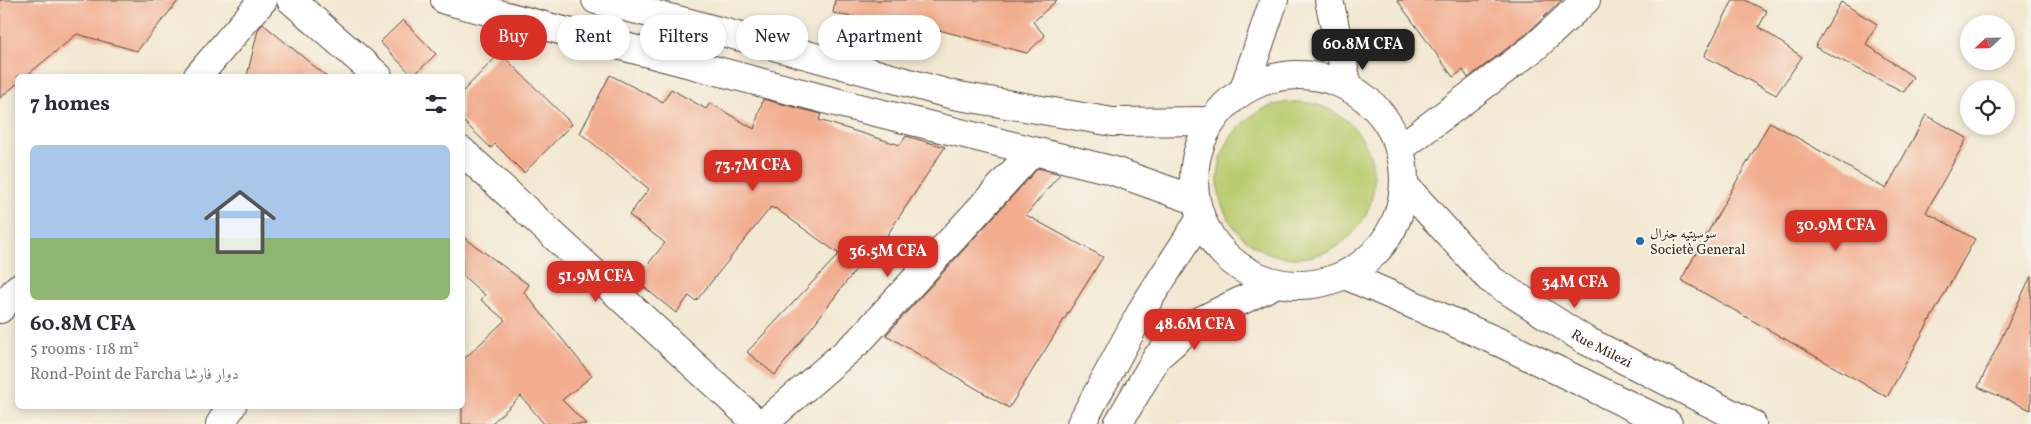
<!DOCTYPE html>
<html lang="en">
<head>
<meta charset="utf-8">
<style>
	:root { --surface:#fff; --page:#f2f2f3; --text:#2b2b33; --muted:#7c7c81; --line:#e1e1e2; --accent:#d93025 }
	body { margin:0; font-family:Vollkorn,Amiri,serif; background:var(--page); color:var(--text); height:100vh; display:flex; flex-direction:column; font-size:19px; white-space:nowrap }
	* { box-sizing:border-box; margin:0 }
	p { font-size:16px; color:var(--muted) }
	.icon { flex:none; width:28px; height:28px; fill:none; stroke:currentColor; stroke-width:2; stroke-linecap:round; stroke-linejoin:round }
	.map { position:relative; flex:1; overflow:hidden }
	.side { position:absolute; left:15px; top:74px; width:450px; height:335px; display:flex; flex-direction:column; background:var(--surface); border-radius:8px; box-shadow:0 2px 8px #0003 }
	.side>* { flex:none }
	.top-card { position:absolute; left:480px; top:15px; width:475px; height:45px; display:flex; gap:10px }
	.needle { width:32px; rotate:248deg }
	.fabs { position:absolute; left:1960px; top:15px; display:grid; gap:10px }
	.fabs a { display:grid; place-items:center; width:55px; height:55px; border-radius:50%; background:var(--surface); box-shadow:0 2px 8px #0003; font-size:25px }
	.price { position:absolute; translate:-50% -42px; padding:0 11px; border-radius:10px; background:var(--accent); color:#fff; font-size:16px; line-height:32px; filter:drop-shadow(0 1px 2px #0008) }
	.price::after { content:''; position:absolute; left:50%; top:30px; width:15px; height:11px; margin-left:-8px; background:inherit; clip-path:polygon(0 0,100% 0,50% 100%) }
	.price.active { background:#222; color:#fff }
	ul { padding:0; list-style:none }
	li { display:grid; align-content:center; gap:10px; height:265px; padding:0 15px }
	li+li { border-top:1px solid var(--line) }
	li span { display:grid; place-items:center; height:155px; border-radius:8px; color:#555 }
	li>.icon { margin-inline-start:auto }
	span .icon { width:90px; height:90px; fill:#fffc; stroke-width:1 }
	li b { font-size:21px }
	h2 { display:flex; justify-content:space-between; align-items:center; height:60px; padding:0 15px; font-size:21px }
	.pill { padding:0 18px; border-radius:22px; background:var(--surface); box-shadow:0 2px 8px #0003; font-size:18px; line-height:45px }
	.pill.active { background:var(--accent); color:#fff }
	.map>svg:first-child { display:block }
	.green { fill:#bacc6f; stroke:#7a7b46 }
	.building { fill:#f2ad8f }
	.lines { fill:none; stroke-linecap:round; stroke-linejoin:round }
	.street-casing { stroke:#564639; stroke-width:30 }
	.secondary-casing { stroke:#564639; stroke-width:30 }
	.street { stroke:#fff; stroke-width:28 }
	.secondary { stroke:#fff; stroke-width:28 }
	.poi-dot { fill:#1f6fb2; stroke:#f7f3e8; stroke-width:2 }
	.labels { text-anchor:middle; stroke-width:4.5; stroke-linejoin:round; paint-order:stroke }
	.poi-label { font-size:14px; fill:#3b2a1e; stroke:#f7f3e8; text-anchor:start }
	.street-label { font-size:14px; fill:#3b2a1e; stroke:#f7f3e8 }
</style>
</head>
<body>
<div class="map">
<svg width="2031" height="424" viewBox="0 0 2031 424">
	<rect width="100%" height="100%" fill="#f7f3e8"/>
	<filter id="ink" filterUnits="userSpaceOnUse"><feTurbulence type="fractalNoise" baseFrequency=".02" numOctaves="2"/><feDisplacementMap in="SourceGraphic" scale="10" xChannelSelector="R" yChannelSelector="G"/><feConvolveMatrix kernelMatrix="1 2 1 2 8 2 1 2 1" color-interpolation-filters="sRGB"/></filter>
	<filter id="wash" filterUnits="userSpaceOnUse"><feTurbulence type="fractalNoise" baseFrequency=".0096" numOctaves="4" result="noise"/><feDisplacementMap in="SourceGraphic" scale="20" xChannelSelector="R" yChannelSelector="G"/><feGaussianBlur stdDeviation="1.12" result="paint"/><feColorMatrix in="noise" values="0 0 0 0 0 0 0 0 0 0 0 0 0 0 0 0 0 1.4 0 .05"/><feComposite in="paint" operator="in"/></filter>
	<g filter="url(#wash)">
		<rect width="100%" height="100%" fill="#f2e8d2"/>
		<!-- green -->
		<circle class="green" cx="1296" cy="180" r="78"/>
		<g id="blocks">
			<!-- building -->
			<g class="building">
				<path d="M 0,0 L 179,0 L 137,51 L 77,34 L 26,76 L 18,76 L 18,83 L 0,98 Z"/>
				<path d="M 835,0 L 1057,0 L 1033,22 L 1045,36 L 1027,53 L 935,29 L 933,35 L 833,13 Z"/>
				<path d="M 1397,0 L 1562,0 L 1525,35 L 1468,78 L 1463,70 L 1453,77 Z"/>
				<path d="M 1733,0 L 1745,0 L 1767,11 L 1759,27 L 1802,57 L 1776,95 L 1704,56 Z"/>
				<path d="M 1841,2 L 1877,24 L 1866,44 L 1913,77 L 1904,92 L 1815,47 Z"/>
				<path d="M 403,20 L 436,54 L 413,76 L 380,42 Z"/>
				<path d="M 263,24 L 326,76 L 247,76 L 258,30 Z"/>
				<path d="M 500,53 L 572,124 L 524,173 L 495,144 L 491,148 L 462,120 L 462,92 Z"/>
				<path d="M 610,75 L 663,102 L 671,89 L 706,109 L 710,103 L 754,129 L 763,99 L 821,114 L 819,120 L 900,145 L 906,136 L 945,147 L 882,243 L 862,266 L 860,264 L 775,375 L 747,352 L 839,254 L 775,208 L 774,209 L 771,207 L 696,301 L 689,296 L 676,313 L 635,280 L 665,243 L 629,215 L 649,189 L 580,133 Z"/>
				<path d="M 1926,115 L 1967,138 L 1926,212 L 1975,239 L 1887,397 L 1681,280 L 1770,122 L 1886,189 Z"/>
				<path d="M 1038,168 L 1060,174 L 1026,215 L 1103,257 L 1009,408 L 886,335 Z"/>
				<path d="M 462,236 L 529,285 L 524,292 L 592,376 L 562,400 L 586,424 L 544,424 L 521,396 L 491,424 L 462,424 L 462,361 L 505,320 L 481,300 L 485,295 L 462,275 Z"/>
				<path d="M 2031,276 L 2031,410 L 1978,387 Z"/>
			</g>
		</g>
	</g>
	<g filter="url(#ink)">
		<use href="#blocks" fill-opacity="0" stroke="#564639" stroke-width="1"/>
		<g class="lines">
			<!-- street casing -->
			<g class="street-casing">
				<g id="street">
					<path d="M 291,0 L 378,76"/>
					<path d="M 198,76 L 263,0"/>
					<path d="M 1399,149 L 1535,47 L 1586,0"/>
					<path d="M 462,151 L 758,424"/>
					<path d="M 0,309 L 18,288"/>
					<path d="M 220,424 L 232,406"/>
					<path d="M 763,424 L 859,341 L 1033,151"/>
				</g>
			</g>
			<!-- secondary casing -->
			<g class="secondary-casing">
				<g id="secondary">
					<path d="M 445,0 L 855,107 L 1111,170 L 1195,200"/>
					<path d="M 596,0 L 686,22 L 953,95 L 1113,122 L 1211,121"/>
					<path d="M 1329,0 L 1348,87"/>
					<circle cx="1299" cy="180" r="105"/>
					<path d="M 1244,89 L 1274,0"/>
					<path id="s1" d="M 1404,185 L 1490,279 L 1585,340 L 1752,424"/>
					<path d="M 1345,275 L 1501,343 L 1668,424"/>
					<path d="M 1081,424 L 1145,305 L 1201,218"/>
					<path d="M 1118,424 L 1157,357 L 1196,323 L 1277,283"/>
				</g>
			</g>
			<!-- street -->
			<use href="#street" class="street"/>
			<!-- secondary -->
			<use href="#secondary" class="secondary"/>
		</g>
	</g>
	<!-- markers -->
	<circle class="poi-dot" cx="1640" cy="241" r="5"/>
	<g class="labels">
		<!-- poi labels -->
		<g class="poi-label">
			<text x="1650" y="238">سوسيتيه جنرال<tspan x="1650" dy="16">Societè General</tspan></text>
		</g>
		<!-- street labels -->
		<g class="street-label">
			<text dy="5" stroke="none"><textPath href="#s1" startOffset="259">Rue Milezi</textPath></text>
		</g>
	</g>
</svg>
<div class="fabs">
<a><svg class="needle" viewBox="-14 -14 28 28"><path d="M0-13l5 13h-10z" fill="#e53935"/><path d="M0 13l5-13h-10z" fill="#7c7c81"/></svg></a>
<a><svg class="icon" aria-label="locate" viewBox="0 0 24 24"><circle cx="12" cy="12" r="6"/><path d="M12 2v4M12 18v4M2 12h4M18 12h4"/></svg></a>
</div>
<b class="price active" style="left:1363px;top:71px">60.8M CFA</b>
<b class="price" style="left:753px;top:192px">73.7M CFA</b>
<b class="price" style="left:1836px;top:252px">30.9M CFA</b>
<b class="price" style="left:888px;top:278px">36.5M CFA</b>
<b class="price" style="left:596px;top:303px">51.9M CFA</b>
<b class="price" style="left:1575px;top:309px">34M CFA</b>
<b class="price" style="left:1195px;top:351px">48.6M CFA</b>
<div class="top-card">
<a class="pill active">Buy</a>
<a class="pill">Rent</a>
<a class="pill">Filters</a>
<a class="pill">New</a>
<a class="pill">Apartment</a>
</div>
<section class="side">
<h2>7 homes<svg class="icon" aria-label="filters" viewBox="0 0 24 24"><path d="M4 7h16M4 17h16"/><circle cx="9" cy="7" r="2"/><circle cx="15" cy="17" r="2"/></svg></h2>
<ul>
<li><span style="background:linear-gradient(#a9c7e8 60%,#8fb573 0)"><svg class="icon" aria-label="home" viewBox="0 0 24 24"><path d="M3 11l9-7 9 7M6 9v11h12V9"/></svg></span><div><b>60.8M CFA</b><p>5 rooms · 118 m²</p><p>Rond-Point de Farcha دوار فارشا</p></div></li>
</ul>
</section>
</div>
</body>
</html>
